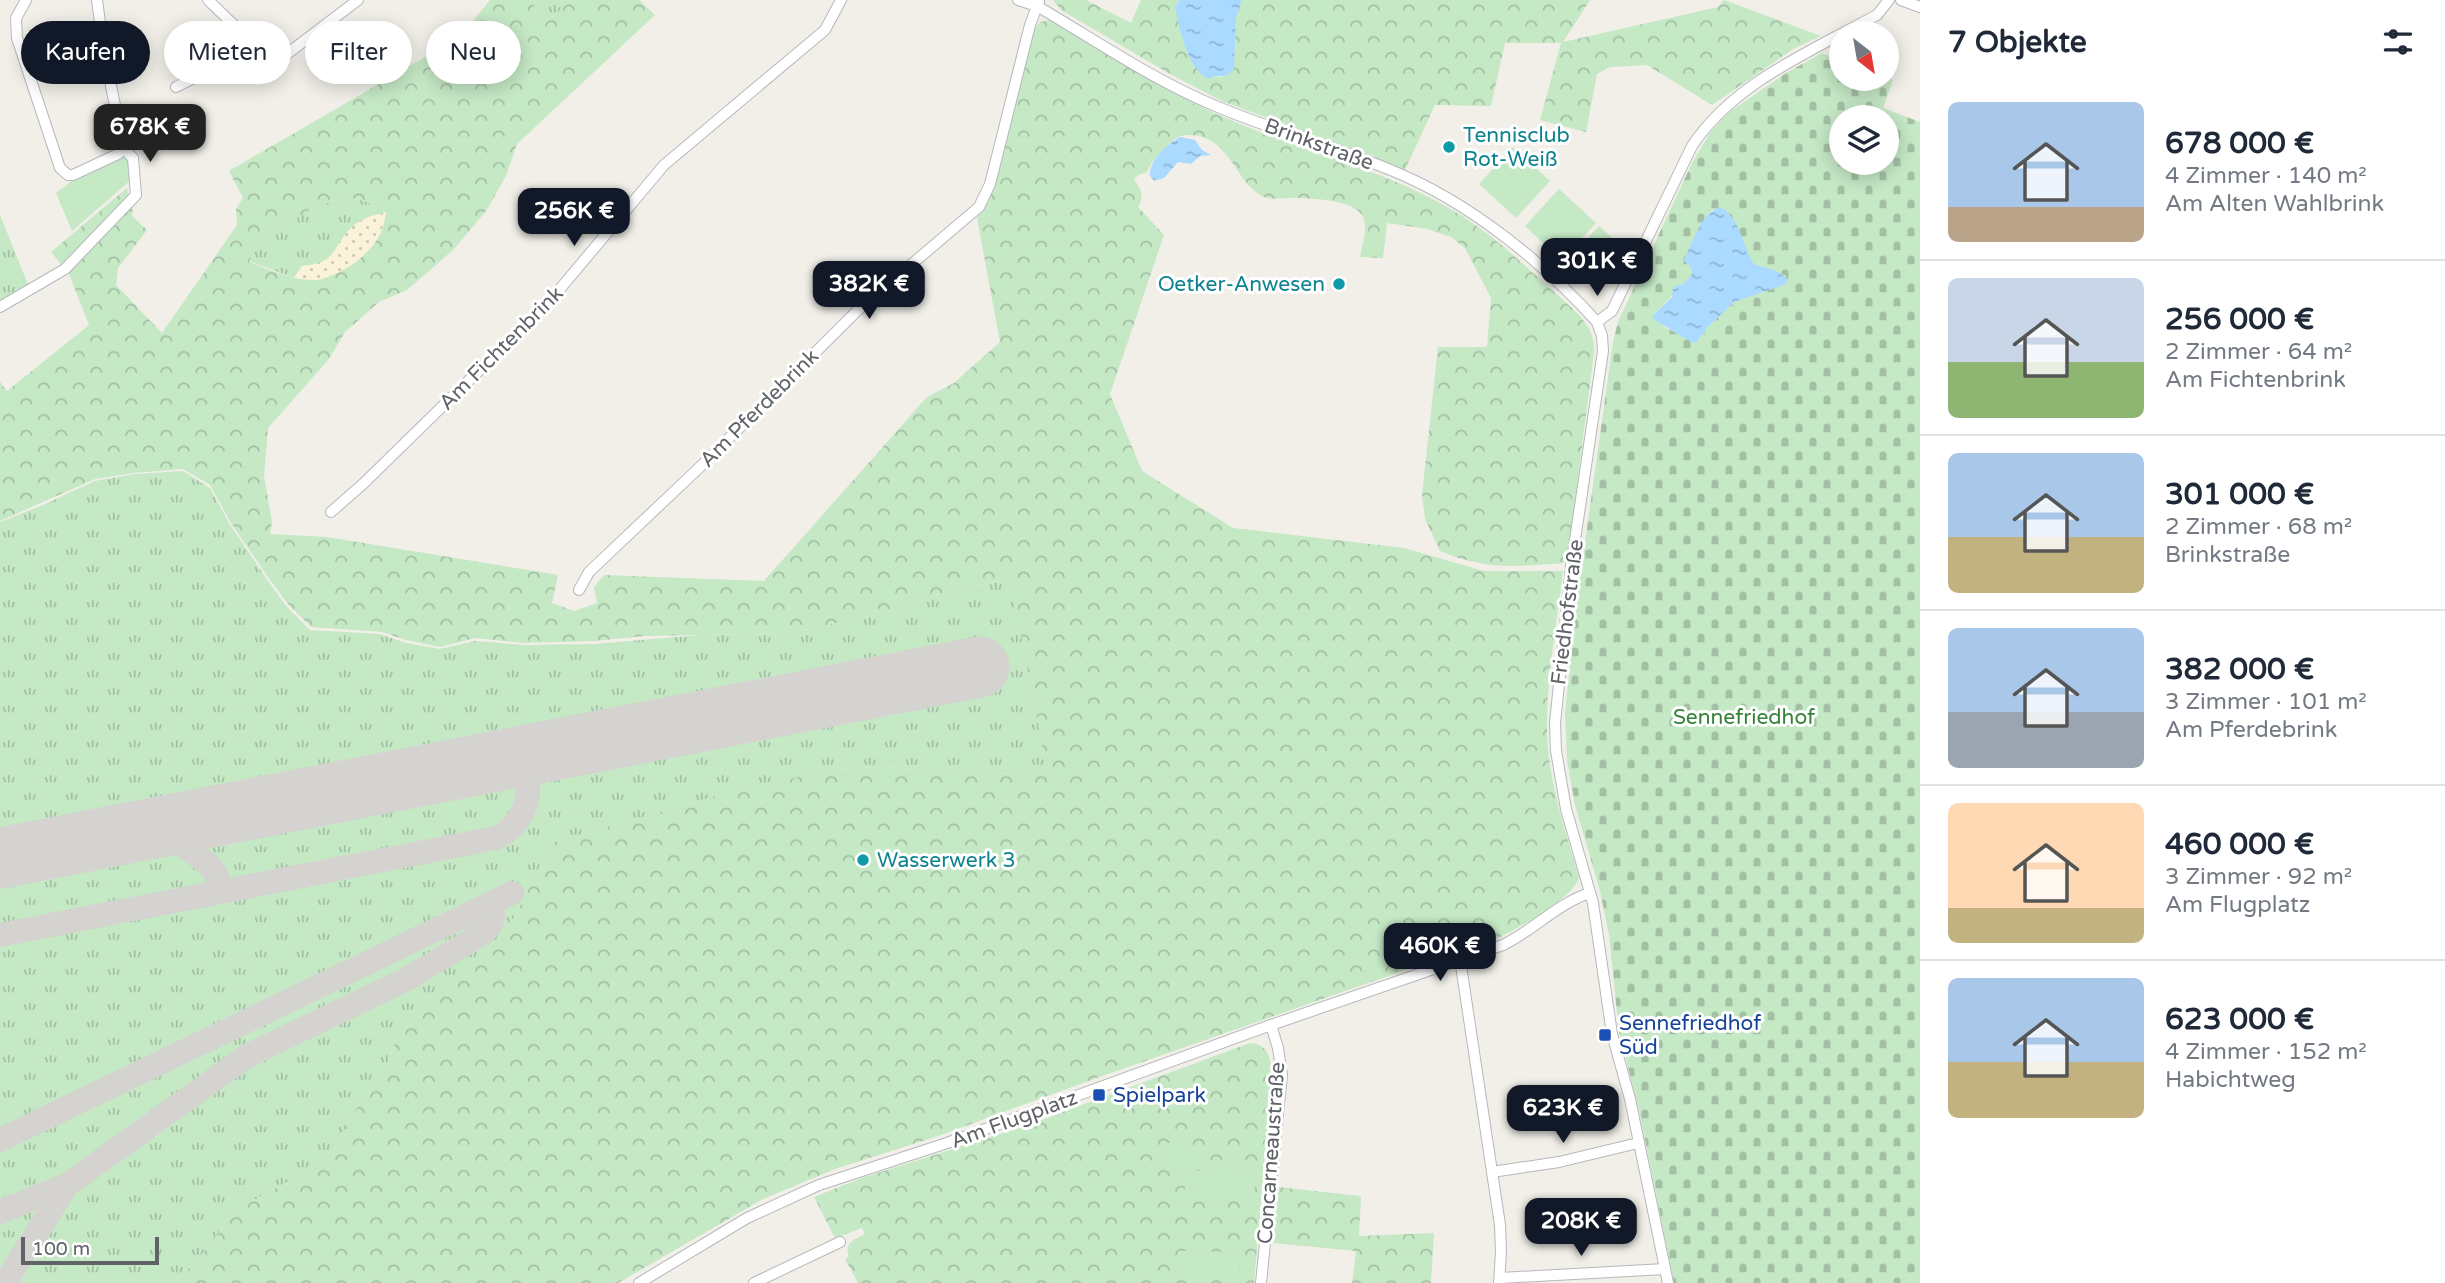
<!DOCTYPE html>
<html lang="de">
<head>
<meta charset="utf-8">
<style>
	:root { --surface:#fff; --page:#f2f2f3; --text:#1f2937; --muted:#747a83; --line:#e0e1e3; --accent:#111827 }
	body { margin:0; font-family:"Varela Round",sans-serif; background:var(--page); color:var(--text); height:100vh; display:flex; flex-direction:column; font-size:26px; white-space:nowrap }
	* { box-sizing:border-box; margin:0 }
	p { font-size:23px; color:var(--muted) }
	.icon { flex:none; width:38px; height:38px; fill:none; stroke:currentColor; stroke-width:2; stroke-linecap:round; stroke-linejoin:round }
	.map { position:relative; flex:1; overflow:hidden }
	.side { display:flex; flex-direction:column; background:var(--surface); width:525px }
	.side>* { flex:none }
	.guide { position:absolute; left:21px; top:21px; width:665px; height:63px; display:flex; gap:14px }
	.needle { width:46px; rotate:149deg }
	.tools { position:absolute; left:1829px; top:21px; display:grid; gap:14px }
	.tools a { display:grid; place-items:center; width:70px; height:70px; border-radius:50%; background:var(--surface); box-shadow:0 4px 18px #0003; font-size:35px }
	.scale { position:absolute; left:21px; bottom:18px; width:138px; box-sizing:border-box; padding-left:7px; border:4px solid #5f6368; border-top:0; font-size:19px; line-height:24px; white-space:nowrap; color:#5f6368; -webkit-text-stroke:5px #fff; paint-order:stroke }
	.price { position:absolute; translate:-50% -60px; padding:0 16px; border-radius:14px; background:var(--accent); color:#fff; font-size:23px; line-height:46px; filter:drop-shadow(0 2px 4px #0008) }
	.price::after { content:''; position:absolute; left:50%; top:42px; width:21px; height:16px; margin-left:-10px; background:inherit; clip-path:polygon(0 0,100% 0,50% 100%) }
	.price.on { background:#222; color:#fff }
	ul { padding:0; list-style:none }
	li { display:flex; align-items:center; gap:21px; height:175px; padding:0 28px }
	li+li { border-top:2px solid var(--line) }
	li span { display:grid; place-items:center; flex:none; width:196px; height:140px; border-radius:10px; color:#555 }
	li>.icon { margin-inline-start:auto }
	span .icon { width:84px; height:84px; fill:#fffc; stroke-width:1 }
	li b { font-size:30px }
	h2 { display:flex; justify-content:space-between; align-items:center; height:84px; padding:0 28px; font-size:30px }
	.pill { padding:0 24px; border-radius:32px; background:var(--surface); box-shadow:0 4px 18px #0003; font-size:24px; line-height:63px }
	.pill.on { background:var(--accent); color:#fff }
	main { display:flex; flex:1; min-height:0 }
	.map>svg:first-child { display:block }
	.grass { fill:url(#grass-tufts) }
	.forest { fill:url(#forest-crowns); fill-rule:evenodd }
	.sand { fill:url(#sand-dots) }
	.cemetery { fill:url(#cemetery-stones); fill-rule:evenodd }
	.park { fill:#c5e8c5 }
	.water { fill:url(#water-ripples) }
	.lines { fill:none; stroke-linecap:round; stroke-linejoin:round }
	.taxiway { stroke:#d4d3d0; stroke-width:24 }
	.runway { stroke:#d4d3d0; stroke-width:61 }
	.street-casing { stroke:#b5b8bc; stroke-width:12 }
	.street { stroke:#fff; stroke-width:10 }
	.culture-dot { fill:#0f9aa8; stroke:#fff; stroke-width:2.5 }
	.transit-dot { fill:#1a4fb4; stroke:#fff; stroke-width:2.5 }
	.labels { text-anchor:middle; stroke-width:6; stroke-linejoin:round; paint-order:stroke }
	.culture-label { font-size:21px; fill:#0d838f; stroke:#fff; text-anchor:start }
	.street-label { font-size:21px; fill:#5f6368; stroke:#fff }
	.park-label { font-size:21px; fill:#348238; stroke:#fff }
	.transit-label { font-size:21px; fill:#164399; stroke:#fff; text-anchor:start }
</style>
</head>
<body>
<main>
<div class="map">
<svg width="1920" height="1283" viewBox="0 0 1920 1283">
	<defs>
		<pattern id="grass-tufts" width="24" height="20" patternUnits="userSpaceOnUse" patternTransform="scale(1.75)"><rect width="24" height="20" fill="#c5e8c5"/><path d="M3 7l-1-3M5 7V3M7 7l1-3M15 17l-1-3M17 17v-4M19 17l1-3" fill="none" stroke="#a3c0a4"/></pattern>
		<pattern id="forest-crowns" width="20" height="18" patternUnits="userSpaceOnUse" patternTransform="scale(1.75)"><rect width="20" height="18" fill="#c5e8c5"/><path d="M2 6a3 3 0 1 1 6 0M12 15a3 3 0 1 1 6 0" fill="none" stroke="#a3c0a4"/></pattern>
		<pattern id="sand-dots" width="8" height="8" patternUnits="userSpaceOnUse" patternTransform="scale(1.75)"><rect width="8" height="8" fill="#fbf3d9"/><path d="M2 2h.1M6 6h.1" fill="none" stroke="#cec8b4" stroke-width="1.8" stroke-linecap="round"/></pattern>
		<pattern id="cemetery-stones" width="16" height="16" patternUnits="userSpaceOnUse" patternTransform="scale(1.75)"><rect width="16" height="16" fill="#c5e8c5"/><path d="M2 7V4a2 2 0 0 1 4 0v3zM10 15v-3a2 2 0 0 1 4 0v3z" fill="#a3c0a4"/></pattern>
		<pattern id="water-ripples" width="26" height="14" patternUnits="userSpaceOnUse" patternTransform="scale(1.75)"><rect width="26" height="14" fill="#aadaff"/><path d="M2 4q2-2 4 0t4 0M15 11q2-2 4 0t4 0" fill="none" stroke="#8eb4d2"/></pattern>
	</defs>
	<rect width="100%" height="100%" fill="#f1efe8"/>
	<!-- grass -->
	<g class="grass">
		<path d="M 530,0 L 571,0 L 547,22 Z"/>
		<path d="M 347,197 L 365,201 L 386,212 L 369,217 L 346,234 L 330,257 L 320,264 L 302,266 L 294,278 L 249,261 L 256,244 L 285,225 L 315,207 Z"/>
		<path d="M 0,215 L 29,287 L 0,304 Z"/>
		<path d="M 183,471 L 210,488 L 229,523 L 268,581 L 287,607 L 310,630 L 380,634 L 406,643 L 440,649 L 475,641 L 525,645 L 594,644 L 700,635 L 789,633 L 902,609 L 938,594 L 1011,578 L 1047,771 L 990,774 L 883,767 L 834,769 L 551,843 L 515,916 L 474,970 L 430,1006 L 396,1040 L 381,1080 L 355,1110 L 336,1146 L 315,1167 L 234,1211 L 199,1258 L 174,1283 L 0,1283 L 0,522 L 43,505 L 95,481 L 135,474 Z"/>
	</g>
	<!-- forest -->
	<g class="forest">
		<path d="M 490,0 L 530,0 L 547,22 L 571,0 L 639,0 L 655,15 L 517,144 L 506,176 L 486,211 L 453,250 L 407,290 L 379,302 L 345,332 L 329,359 L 268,428 L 264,476 L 272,522 L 270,534 L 327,537 L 558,575 L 552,603 L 574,611 L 597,603 L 594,587 L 604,575 L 764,581 L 927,397 L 954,383 L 1000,342 L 977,218 L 996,182 L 1034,30 L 1040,22 L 1050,20 C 1103,52 1155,86 1212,112 C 1294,150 1385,167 1462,216 C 1495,237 1523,264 1552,290 C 1571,308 1597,325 1594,353 L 1567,563 C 1518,566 1487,571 1440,551 L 1425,519 L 1422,495 L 1438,347 L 1487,347 L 1491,298 L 1465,248 L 1451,237 L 1427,229 L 1387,223 L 1383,258 L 1360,257 C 1362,245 1369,227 1362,215 C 1352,199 1308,198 1291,198 C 1283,198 1271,200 1264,197 C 1234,182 1230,135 1189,135 C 1178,135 1173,139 1166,147 C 1158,155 1151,162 1147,172 L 1138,175 L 1134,179 C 1141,190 1145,195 1138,207 L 1164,235 L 1110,394 L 1142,471 L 1233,528 L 1404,548 L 1484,571 L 1563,571 C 1557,622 1547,674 1547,725 C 1547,777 1564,827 1579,877 C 1575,897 1519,928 1500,937 L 1105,1075 L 941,1135 L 835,1169 L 763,1199 L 618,1283 L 174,1283 L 199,1258 L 234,1211 L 315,1167 L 336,1146 L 355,1110 L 381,1080 L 396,1040 L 430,1006 L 474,970 L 515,916 L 551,843 L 716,796 L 834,769 L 883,767 L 990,774 L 1047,771 L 1010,578 L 938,594 L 902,609 L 789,633 L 644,636 L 594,641 L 524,643 L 475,638 L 440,647 L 406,640 L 382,632 L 311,627 L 288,604 L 270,580 L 231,523 L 210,485 L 183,469 L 134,473 L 95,479 L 0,521 L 0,382 L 7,391 L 89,325 L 69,274 L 51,252 L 127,188 L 133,211 L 132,216 L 147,230 L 118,268 L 116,285 L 162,333 L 237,225 L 236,209 L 243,198 L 229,171 L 432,53 L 474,20 ZM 347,197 L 365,201 L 386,212 C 383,243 364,258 337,271 C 331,274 324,279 317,280 C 294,281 270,270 249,262 L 256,244 L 285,225 L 315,207 Z"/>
		<path d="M 1053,0 L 1086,0 L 1131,23 L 1141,0 L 1180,0 L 1176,4 L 1214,76 L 1222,77 L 1235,56 L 1234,41 L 1236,18 L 1242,0 L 1590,0 L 1563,42 L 1718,7 L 1724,0 L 1821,36 L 1793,49 L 1712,105 L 1647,65 L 1610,67 L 1597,74 L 1586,132 L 1540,120 L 1561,43 L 1505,43 L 1491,106 L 1435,105 L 1405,170 L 1222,101 L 1168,73 L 1061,10 Z"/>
		<path d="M 1250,1043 C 1269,1044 1271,1060 1272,1075 L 1254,1283 L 858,1283 L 845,1259 L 849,1257 C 844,1242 854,1240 865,1234 L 862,1228 L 835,1238 L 814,1197 L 862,1178 L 1022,1127 Z"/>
		<path d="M 1278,1187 L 1361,1196 L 1359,1236 L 1434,1233 L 1431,1283 L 1352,1283 L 1356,1251 L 1273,1243 Z"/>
	</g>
	<!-- sand -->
	<path class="sand" d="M 386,212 C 382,246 354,269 322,279 C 314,281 303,278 294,278 L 302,266 C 341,262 330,247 354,225 C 363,218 375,215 386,212 Z"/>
	<!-- cemetery -->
	<path class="cemetery" d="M 1822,53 L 1841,60 L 1841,79 L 1887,77 L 1893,80 L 1883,108 L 1920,122 L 1920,1283 L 1674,1283 L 1639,1110 L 1619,1032 L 1609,935 L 1600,891 L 1575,805 L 1567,760 L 1565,712 L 1577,600 L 1613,342 L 1618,322 L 1692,163 L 1710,133 L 1728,113 L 1786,73 ZM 1841,117 L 1886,117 L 1886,163 L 1841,163 ZM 1713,209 L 1743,243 L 1748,255 L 1755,265 L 1765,267 L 1786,276 L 1784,285 L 1734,302 L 1707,328 L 1697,342 L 1666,328 L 1653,315 L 1691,276 L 1692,269 L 1684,260 L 1705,219 Z"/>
	<!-- park -->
	<g class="park">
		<path d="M 1513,147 L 1550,181 L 1516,218 L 1479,184 Z"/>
		<path d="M 121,157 L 129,158 L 133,178 L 72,231 L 56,193 L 73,180 Z"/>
		<path d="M 1559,189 L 1596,223 L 1561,260 L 1525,226 Z"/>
		<path d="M 1599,226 L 1618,243 L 1584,280 L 1565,263 Z"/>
		<path d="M 1184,1140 L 1188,1162 L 1163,1167 L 1158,1145 Z"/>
		<path d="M 1254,1169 L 1255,1200 L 1185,1202 L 1185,1171 Z"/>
		<path d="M 1183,1251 L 1240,1252 L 1239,1280 L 1180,1278 Z"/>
	</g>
	<!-- water -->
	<g class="water">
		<path d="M 1180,0 L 1242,0 L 1236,18 L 1234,69 L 1226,76 L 1214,76 L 1209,79 C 1188,71 1179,27 1175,6 Z"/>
		<path d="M 1180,137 L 1195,140 L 1202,150 L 1211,155 L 1200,156 L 1191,164 L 1178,162 L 1164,178 L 1154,181 L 1150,176 C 1149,160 1167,144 1180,137 Z"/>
		<path d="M 1720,207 C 1742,219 1741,246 1755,265 C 1766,267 1781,271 1788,280 L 1784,285 L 1734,302 L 1707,328 L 1697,342 L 1693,343 L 1653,319 L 1653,315 L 1672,297 L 1673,287 L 1683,284 L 1691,276 L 1692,269 L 1684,260 C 1692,244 1701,213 1720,207 Z"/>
	</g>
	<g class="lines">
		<!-- taxiway -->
		<g class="taxiway">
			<path d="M 135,831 C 145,831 154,830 163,834 C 172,837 180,843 187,849 C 203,859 237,881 203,896"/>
			<path d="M 0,935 L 496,838 C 529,824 545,768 502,760"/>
			<path d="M 0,1140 L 512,893"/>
			<path d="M 0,1212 L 67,1185 L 247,1056 L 407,979 L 485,932 C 493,922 496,916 490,904"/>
			<path d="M 5,1283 L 67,1185"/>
		</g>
		<!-- runway -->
		<path class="runway" d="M 0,858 L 979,667"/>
		<!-- street casing -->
		<g class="street-casing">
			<g id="street">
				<path d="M 26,0 L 16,18 L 17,38 L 60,168 L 68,175 L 73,175 L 118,154 L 124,149 L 104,52 L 97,0"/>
				<path d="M 208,0 L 267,57 L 273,60"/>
				<path d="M 1018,0 L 1037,6 C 1095,40 1156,82 1218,107 C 1275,131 1336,147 1393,171 C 1469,202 1542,261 1597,322 L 1602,336 L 1603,351 L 1571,567 L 1555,723 L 1556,751 L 1566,809 L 1593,903 L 1612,1034 L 1630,1099 L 1668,1283"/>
				<path d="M 1901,0 L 1920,7"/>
				<path d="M 1843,33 L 1877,15 L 1889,0"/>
				<path d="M 176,87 C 189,81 203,71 217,72 C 225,73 231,78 238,77 C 253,73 265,60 279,60 L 358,0"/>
				<path d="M 0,307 L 65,269 L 136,195 L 133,158 L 124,149"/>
				<path d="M 1597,322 L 1612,311 L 1692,146 C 1727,93 1786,63 1841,34"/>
				<path d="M 331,512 L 364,483 L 549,302 L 664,165 L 825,30 L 841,0"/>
				<path d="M 579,590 L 589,572 L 700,467 L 860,308 L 979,207 L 990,184 L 1030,25 L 1039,1"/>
				<path d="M 1460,959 L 1500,1225 L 1501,1252 L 1499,1283"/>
				<path d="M 1492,1172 L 1559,1162 L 1638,1143"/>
				<path d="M 1500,1278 L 1665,1269"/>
				<path d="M 639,1283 L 747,1218 L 819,1185 L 947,1143 L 1271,1025 L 1503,945 C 1534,930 1558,903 1590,893"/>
				<path d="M 754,1283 L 840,1242"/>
				<path d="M 1261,1283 L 1282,1075 L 1278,1048 L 1271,1025"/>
			</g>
		</g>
		<!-- street -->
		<use href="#street" class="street"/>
	</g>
	<!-- markers -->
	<g class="culture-dot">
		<circle cx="1449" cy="147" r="7"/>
		<circle cx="1339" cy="284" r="7"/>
		<circle cx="863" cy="860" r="7"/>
	</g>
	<g class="transit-dot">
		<rect x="1598" y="1028" width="14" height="14" rx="3.5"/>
		<rect x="1092" y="1088" width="14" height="14" rx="3.5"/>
	</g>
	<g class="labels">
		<!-- culture labels -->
		<g class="culture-label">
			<text x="1463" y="142">Tennisclub<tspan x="1463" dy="24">Rot-Weiß</tspan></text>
			<text x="1325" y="291" text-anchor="end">Oetker-Anwesen</text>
			<text x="877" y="867">Wasserwerk 3</text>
		</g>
		<!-- street labels -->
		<g class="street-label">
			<text transform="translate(1319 144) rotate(20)" y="7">Brinkstraße</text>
			<text transform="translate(501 348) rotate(-45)" y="7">Am Fichtenbrink</text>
			<text transform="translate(759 408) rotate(-45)" y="7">Am Pferdebrink</text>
			<text transform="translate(1567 612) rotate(-83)" y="7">Friedhofstraße</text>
			<text transform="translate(1014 1119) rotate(-20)" y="7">Am Flugplatz</text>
			<text transform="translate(1271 1153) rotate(-86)" y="7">Concarneaustraße</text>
		</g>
		<!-- park labels -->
		<g class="park-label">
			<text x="1744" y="724">Sennefriedhof</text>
		</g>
		<!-- transit labels -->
		<g class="transit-label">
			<text x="1619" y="1030">Sennefriedhof<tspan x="1619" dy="24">Süd</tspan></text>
			<text x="1113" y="1102">Spielpark</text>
		</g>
	</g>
</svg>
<div class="tools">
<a><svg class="needle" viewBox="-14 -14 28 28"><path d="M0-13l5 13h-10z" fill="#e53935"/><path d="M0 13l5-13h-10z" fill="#747a83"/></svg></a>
<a><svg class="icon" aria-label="layers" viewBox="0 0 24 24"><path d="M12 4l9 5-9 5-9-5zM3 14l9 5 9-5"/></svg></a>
</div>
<div class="scale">100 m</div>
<b class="price on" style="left:150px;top:164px">678K €</b>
<b class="price" style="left:574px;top:248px">256K €</b>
<b class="price" style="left:1597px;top:298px">301K €</b>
<b class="price" style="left:869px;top:321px">382K €</b>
<b class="price" style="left:1440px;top:983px">460K €</b>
<b class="price" style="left:1563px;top:1145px">623K €</b>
<b class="price" style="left:1581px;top:1258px">208K €</b>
<div class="guide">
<a class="pill on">Kaufen</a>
<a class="pill">Mieten</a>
<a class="pill">Filter</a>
<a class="pill">Neu</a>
</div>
</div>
<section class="side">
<h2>7 Objekte<svg class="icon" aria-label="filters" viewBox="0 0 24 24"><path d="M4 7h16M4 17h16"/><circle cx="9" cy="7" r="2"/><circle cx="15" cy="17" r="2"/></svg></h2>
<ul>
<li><span style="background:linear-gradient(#a9c7e8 75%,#b9a48a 0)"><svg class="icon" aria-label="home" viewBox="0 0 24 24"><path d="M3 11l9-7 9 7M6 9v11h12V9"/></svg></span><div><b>678 000 €</b><p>4 Zimmer · 140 m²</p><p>Am Alten Wahlbrink</p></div></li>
<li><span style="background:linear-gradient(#c9d6e8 60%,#8fb573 0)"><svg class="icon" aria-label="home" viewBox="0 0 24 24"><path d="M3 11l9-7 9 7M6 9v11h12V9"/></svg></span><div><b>256 000 €</b><p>2 Zimmer · 64 m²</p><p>Am Fichtenbrink</p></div></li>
<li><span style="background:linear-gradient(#a9c7e8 60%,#c2b280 0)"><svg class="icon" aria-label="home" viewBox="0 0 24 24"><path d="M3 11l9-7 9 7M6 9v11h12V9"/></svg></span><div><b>301 000 €</b><p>2 Zimmer · 68 m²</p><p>Brinkstraße</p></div></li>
<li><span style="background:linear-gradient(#a9c7e8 60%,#9aa5b1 0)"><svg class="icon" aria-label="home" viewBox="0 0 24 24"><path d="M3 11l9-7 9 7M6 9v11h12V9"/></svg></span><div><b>382 000 €</b><p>3 Zimmer · 101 m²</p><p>Am Pferdebrink</p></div></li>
<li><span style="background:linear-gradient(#ffd9b3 75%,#c2b280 0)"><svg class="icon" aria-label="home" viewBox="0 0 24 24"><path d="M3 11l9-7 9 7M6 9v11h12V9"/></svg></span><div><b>460 000 €</b><p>3 Zimmer · 92 m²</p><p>Am Flugplatz</p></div></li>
<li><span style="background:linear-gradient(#a9c7e8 60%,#c2b280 0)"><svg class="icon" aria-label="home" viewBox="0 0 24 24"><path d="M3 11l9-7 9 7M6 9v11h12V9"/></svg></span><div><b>623 000 €</b><p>4 Zimmer · 152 m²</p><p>Habichtweg</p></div></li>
</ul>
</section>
</main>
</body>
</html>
